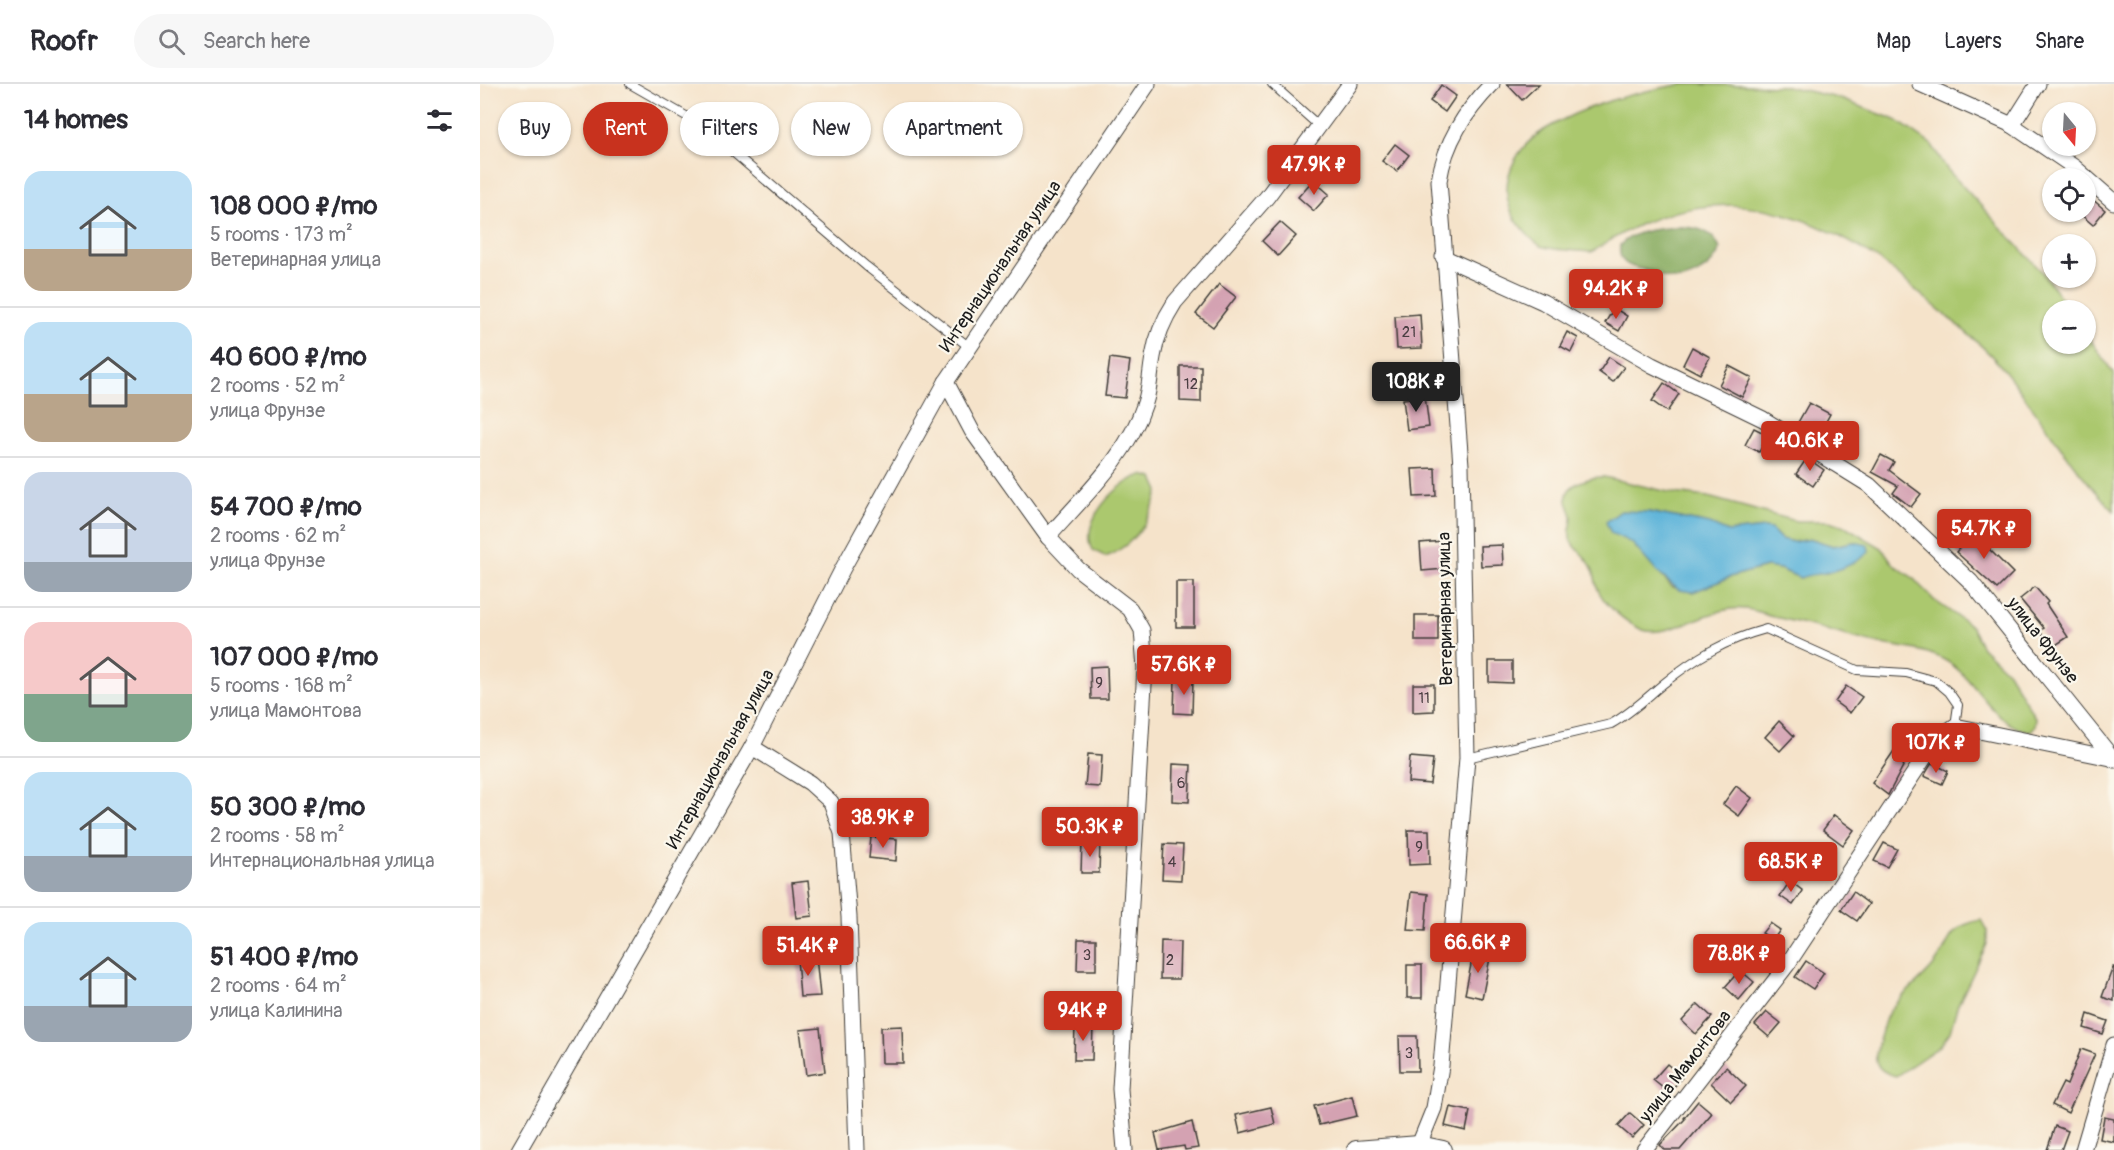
<!DOCTYPE html>
<html lang="en">
<head>
<meta charset="utf-8">
<style>
	:root { --surface:#fff; --page:#f7f7f7; --text:#2b2b33; --muted:#7c7c81; --line:#e1e1e2; --accent:#c8321e }
	body { margin:0; font-family:Pangolin,sans-serif; background:var(--page); color:var(--text); height:100vh; display:flex; flex-direction:column; font-size:22px; white-space:nowrap }
	* { box-sizing:border-box; margin:0 }
	p { font-size:20px; color:var(--muted) }
	.icon { flex:none; width:33px; height:33px; fill:none; stroke:currentColor; stroke-width:2; stroke-linecap:round; stroke-linejoin:round }
	.map { position:relative; flex:1; overflow:hidden }
	.side { display:flex; flex-direction:column; background:var(--surface); width:480px }
	.side>* { flex:none }
	.guide { position:absolute; left:18px; top:18px; width:570px; height:54px; display:flex; gap:12px }
	.needle { width:39px; rotate:162deg }
	.buttons { position:absolute; left:1562px; top:18px; display:grid; gap:12px }
	.buttons a { display:grid; place-items:center; width:54px; height:54px; border-radius:50%; background:var(--surface); box-shadow:0 2px 4px #0004; font-size:30px }
	.price { position:absolute; translate:-50% -51px; padding:0 14px; border-radius:6px; background:var(--accent); color:#fff; font-size:20px; line-height:39px; filter:drop-shadow(0 2px 3px #0008) }
	.price::after { content:''; position:absolute; left:50%; top:36px; width:18px; height:14px; margin-left:-9px; background:inherit; clip-path:polygon(0 0,100% 0,50% 100%) }
	.price.current { background:#222; color:#fff }
	ul { padding:0; list-style:none }
	li { display:flex; align-items:center; gap:18px; height:150px; padding:0 24px }
	li+li { border-top:2px solid var(--line) }
	li span { display:grid; place-items:center; flex:none; width:168px; height:120px; border-radius:18px; color:#555 }
	li>.icon { margin-inline-start:auto }
	span .icon { width:72px; height:72px; fill:#fffc; stroke-width:1 }
	li b { font-size:26px }
	h2 { display:flex; justify-content:space-between; align-items:center; height:72px; padding:0 24px; font-size:26px }
	.pill { padding:0 21px; border-radius:27px; background:var(--surface); box-shadow:0 2px 4px #0004; font-size:21px; line-height:54px }
	.pill.current { background:var(--accent); color:#fff }
	header { display:flex; align-items:center; gap:36px; box-sizing:border-box; height:84px; padding:0 30px; background:var(--surface); border-bottom:2px solid var(--line) }
	header strong { font-size:28px }
	nav { display:flex; gap:33px; margin-inline-start:auto; font-size:21px }
	.search { width:420px; height:54px; background:var(--page); display:flex; align-items:center; gap:15px; box-sizing:border-box; padding:0 21px; border-radius:33px; color:var(--muted); font-size:22px }
	main { display:flex; flex:1; min-height:0 }
	.map>svg:first-child { display:block }
	.green { fill:#abc86e; stroke:#647245; stroke-width:1.5; fill-rule:evenodd }
	.forest { fill:#88ac61; stroke:#52643e; stroke-width:1.5 }
	.water { fill:#5cb3d9; stroke:#3c687a; stroke-width:1.5 }
	.building { fill:#d4a2b2 }
	.lines { fill:none; stroke-linecap:round; stroke-linejoin:round }
	.service-casing { stroke:#3d3a36; stroke-width:10 }
	.minor-casing { stroke:#3d3a36; stroke-width:17 }
	.tertiary-casing { stroke:#3d3a36; stroke-width:20 }
	.service { stroke:#fff; stroke-width:8 }
	.minor { stroke:#fff; stroke-width:15 }
	.tertiary { stroke:#fff; stroke-width:18 }
	.labels { text-anchor:middle; stroke-width:4.5; stroke-linejoin:round; paint-order:stroke }
	.number-label { font-size:15px; fill:#4a3e42 }
	.street-label { font-size:18px; fill:#1c1c1c; stroke:#fbf7ec }
</style>
</head>
<body>
<header>
<strong>Roofr</strong>
<div class="search"><svg class="icon" aria-label="search" viewBox="0 0 24 24"><circle cx="10" cy="10" r="6"/><path d="M15 15l6 6"/></svg>Search here</div>
<nav><a>Map</a><a>Layers</a><a>Share</a></nav>
</header>
<main>
<section class="side">
<h2>14 homes<svg class="icon" aria-label="filters" viewBox="0 0 24 24"><path d="M4 7h16M4 17h16"/><circle cx="9" cy="7" r="2"/><circle cx="15" cy="17" r="2"/></svg></h2>
<ul>
<li><span style="background:linear-gradient(#bfe0f5 65%,#b9a48a 0)"><svg class="icon" aria-label="home" viewBox="0 0 24 24"><path d="M3 11l9-7 9 7M6 9v11h12V9"/></svg></span><div><b>108 000 ₽/mo</b><p>5 rooms · 173 m²</p><p>Ветеринарная улица</p></div></li>
<li><span style="background:linear-gradient(#bfe0f5 60%,#b9a48a 0)"><svg class="icon" aria-label="home" viewBox="0 0 24 24"><path d="M3 11l9-7 9 7M6 9v11h12V9"/></svg></span><div><b>40 600 ₽/mo</b><p>2 rooms · 52 m²</p><p>улица Фрунзе</p></div></li>
<li><span style="background:linear-gradient(#c9d6e8 75%,#9aa5b1 0)"><svg class="icon" aria-label="home" viewBox="0 0 24 24"><path d="M3 11l9-7 9 7M6 9v11h12V9"/></svg></span><div><b>54 700 ₽/mo</b><p>2 rooms · 62 m²</p><p>улица Фрунзе</p></div></li>
<li><span style="background:linear-gradient(#f6c9c9 60%,#7fa58c 0)"><svg class="icon" aria-label="home" viewBox="0 0 24 24"><path d="M3 11l9-7 9 7M6 9v11h12V9"/></svg></span><div><b>107 000 ₽/mo</b><p>5 rooms · 168 m²</p><p>улица Мамонтова</p></div></li>
<li><span style="background:linear-gradient(#bfe0f5 70%,#9aa5b1 0)"><svg class="icon" aria-label="home" viewBox="0 0 24 24"><path d="M3 11l9-7 9 7M6 9v11h12V9"/></svg></span><div><b>50 300 ₽/mo</b><p>2 rooms · 58 m²</p><p>Интернациональная улица</p></div></li>
<li><span style="background:linear-gradient(#bfe0f5 70%,#9aa5b1 0)"><svg class="icon" aria-label="home" viewBox="0 0 24 24"><path d="M3 11l9-7 9 7M6 9v11h12V9"/></svg></span><div><b>51 400 ₽/mo</b><p>2 rooms · 64 m²</p><p>улица Калинина</p></div></li>
</ul>
</section>
<div class="map">
<svg width="1634" height="1066" viewBox="0 0 1634 1066">
	<rect width="100%" height="100%" fill="#fbf7ec"/>
	<filter id="ink" filterUnits="userSpaceOnUse"><feTurbulence type="fractalNoise" baseFrequency=".0167" numOctaves="2"/><feDisplacementMap in="SourceGraphic" scale="12" xChannelSelector="R" yChannelSelector="G"/><feConvolveMatrix kernelMatrix="1 2 1 2 8 2 1 2 1" color-interpolation-filters="sRGB"/></filter>
	<filter id="wash" filterUnits="userSpaceOnUse"><feTurbulence type="fractalNoise" baseFrequency=".008" numOctaves="4" result="noise"/><feDisplacementMap in="SourceGraphic" scale="24" xChannelSelector="R" yChannelSelector="G"/><feGaussianBlur stdDeviation="1.35" result="paint"/><feColorMatrix in="noise" values="0 0 0 0 0 0 0 0 0 0 0 0 0 0 0 0 0 1.4 0 .05"/><feComposite in="paint" operator="in"/></filter>
	<g filter="url(#wash)">
		<rect width="100%" height="100%" fill="#f5e3ca"/>
		<!-- green -->
		<g class="green">
			<path d="M 1203,0 L 1306,2 L 1358,14 L 1416,36 L 1452,61 L 1467,85 L 1563,189 L 1590,226 L 1572,226 L 1572,260 L 1605,260 L 1605,248 L 1634,290 L 1634,427 C 1592,385 1562,334 1525,287 C 1502,259 1472,237 1444,213 C 1428,200 1413,185 1395,173 C 1297,110 1210,100 1112,168 C 1097,166 1075,167 1061,162 C 1053,158 1047,150 1041,143 C 1013,109 1030,68 1064,46 C 1106,20 1156,8 1203,0 Z"/>
			<path d="M 662,391 L 673,394 L 679,407 C 668,438 657,459 626,473 L 613,466 C 598,438 637,398 662,391 Z"/>
			<path d="M 1124,393 L 1193,409 L 1228,413 L 1316,437 L 1349,437 L 1365,442 L 1402,464 L 1414,481 L 1432,493 L 1454,516 L 1491,542 L 1502,563 L 1528,588 L 1556,635 L 1555,642 L 1551,647 C 1515,645 1497,596 1468,578 C 1442,562 1411,564 1383,556 C 1352,548 1321,538 1289,532 C 1247,512 1225,537 1185,546 C 1178,547 1170,549 1163,546 C 1148,540 1122,520 1117,503 C 1115,496 1115,489 1111,482 C 1106,472 1096,466 1091,457 C 1087,449 1092,442 1092,434 C 1092,428 1088,423 1087,417 C 1083,399 1112,393 1124,393 ZM 1169,428 L 1229,440 L 1248,448 L 1285,444 L 1291,445 L 1301,455 L 1313,458 L 1332,455 L 1353,462 L 1374,458 L 1365,483 L 1347,489 L 1333,488 L 1320,494 L 1300,485 L 1286,483 L 1253,492 L 1213,508 L 1192,503 L 1152,459 Z"/>
			<path d="M 1501,836 L 1507,847 L 1507,860 L 1477,923 L 1470,948 L 1460,962 L 1416,992 C 1390,986 1394,971 1401,950 C 1403,943 1405,934 1409,928 C 1421,910 1441,898 1454,881 C 1472,858 1466,843 1501,836 Z"/>
		</g>
		<!-- forest -->
		<path class="forest" d="M 1199,143 C 1217,143 1233,146 1240,165 C 1233,184 1208,200 1187,194 C 1181,193 1175,189 1169,187 C 1153,183 1137,182 1140,161 C 1155,145 1179,145 1199,143 Z"/>
		<!-- water -->
		<path class="water" d="M 1141,427 L 1169,428 L 1230,440 L 1248,448 L 1285,444 L 1291,445 L 1301,455 L 1313,458 L 1332,455 L 1353,462 L 1374,458 L 1388,461 L 1389,468 C 1377,479 1359,486 1344,489 C 1335,491 1329,490 1320,494 L 1300,485 L 1286,483 L 1253,492 L 1213,508 L 1199,506 L 1177,488 L 1152,459 L 1131,449 L 1126,438 Z"/>
		<g id="blocks">
			<!-- building -->
			<g class="building">
				<path d="M 1027,0 L 1059,0 L 1042,16 Z"/>
				<path d="M 961,1 L 976,12 L 965,28 L 950,17 Z"/>
				<path d="M 915,60 L 929,71 L 917,87 L 902,77 Z"/>
				<path d="M 833,96 L 849,110 L 834,127 L 818,113 Z"/>
				<path d="M 1611,114 L 1625,126 L 1613,141 L 1599,129 L 1605,128 L 1605,121 Z"/>
				<path d="M 800,138 L 816,152 L 798,172 L 782,157 Z"/>
				<path d="M 739,200 L 756,213 L 733,243 L 716,230 Z"/>
				<path d="M 1134,224 L 1147,232 L 1139,247 L 1125,239 Z"/>
				<path d="M 940,230 L 942,264 L 917,265 L 915,232 Z"/>
				<path d="M 1087,248 L 1098,254 L 1091,268 L 1080,262 Z"/>
				<path d="M 1212,263 L 1230,273 L 1220,290 L 1203,281 Z"/>
				<path d="M 1129,273 L 1144,283 L 1133,298 L 1119,288 Z"/>
				<path d="M 630,274 L 650,277 L 645,314 L 625,312 Z"/>
				<path d="M 700,282 L 721,282 L 721,318 L 700,317 Z"/>
				<path d="M 1249,282 L 1272,294 L 1262,313 L 1239,301 Z"/>
				<path d="M 1184,299 L 1199,310 L 1187,328 L 1172,317 Z"/>
				<path d="M 945,312 L 949,343 L 927,346 L 923,315 Z"/>
				<path d="M 1329,319 L 1350,330 L 1337,354 L 1316,342 Z"/>
				<path d="M 1274,344 L 1288,351 L 1279,368 L 1265,361 Z"/>
				<path d="M 1401,371 L 1414,378 L 1409,386 L 1441,410 L 1431,423 L 1413,409 L 1418,402 L 1392,388 Z"/>
				<path d="M 1327,374 L 1344,386 L 1333,402 L 1316,390 Z"/>
				<path d="M 955,384 L 956,412 L 934,413 L 932,385 Z"/>
				<path d="M 1495,447 L 1512,462 L 1509,465 L 1533,489 L 1517,505 L 1476,468 Z"/>
				<path d="M 963,457 L 965,485 L 942,487 L 940,459 Z"/>
				<path d="M 1022,461 L 1023,481 L 1001,482 L 1000,462 Z"/>
				<rect x="696" y="498" width="18" height="45"/>
				<path d="M 1555,503 L 1568,518 L 1566,520 L 1588,553 L 1571,564 L 1560,547 L 1564,544 L 1540,515 Z"/>
				<rect x="935" y="531" width="23" height="26"/>
				<path d="M 1009,577 L 1032,577 L 1032,599 L 1009,598 Z"/>
				<path d="M 627,582 L 628,615 L 611,615 L 610,583 Z"/>
				<path d="M 695,594 L 713,595 L 712,630 L 694,629 Z"/>
				<path d="M 933,600 L 954,600 L 954,627 L 933,628 Z"/>
				<path d="M 1366,602 L 1382,613 L 1370,629 L 1355,618 Z"/>
				<path d="M 1299,637 L 1314,652 L 1300,667 L 1285,653 Z"/>
				<path d="M 1420,658 L 1432,665 L 1408,711 L 1392,699 Z"/>
				<path d="M 608,670 L 622,671 L 620,703 L 605,702 Z"/>
				<path d="M 930,673 L 953,675 L 950,700 L 928,698 Z"/>
				<path d="M 1452,679 L 1468,687 L 1462,700 L 1444,692 Z"/>
				<path d="M 693,680 L 711,681 L 709,718 L 692,717 Z"/>
				<path d="M 1256,702 L 1272,714 L 1259,732 L 1243,720 Z"/>
				<path d="M 1354,731 L 1374,746 L 1363,761 L 1343,746 Z"/>
				<path d="M 928,746 L 949,746 L 950,780 L 929,781 Z"/>
				<path d="M 391,753 L 417,755 L 416,777 L 389,774 Z"/>
				<path d="M 602,758 L 620,758 L 619,789 L 601,789 Z"/>
				<path d="M 1404,759 L 1417,765 L 1407,783 L 1394,777 Z"/>
				<path d="M 684,760 L 703,761 L 701,796 L 682,795 Z"/>
				<path d="M 328,797 L 332,832 L 316,834 L 312,799 Z"/>
				<path d="M 1310,797 L 1323,807 L 1313,821 L 1300,812 Z"/>
				<path d="M 931,808 L 948,810 L 945,847 L 927,846 Z"/>
				<path d="M 1373,808 L 1389,820 L 1377,837 L 1361,826 Z"/>
				<path d="M 1290,839 L 1300,846 L 1293,856 L 1282,849 Z"/>
				<path d="M 598,855 L 616,855 L 616,886 L 597,886 Z"/>
				<path d="M 681,857 L 700,858 L 699,895 L 680,895 Z"/>
				<path d="M 994,866 L 1011,869 L 1002,914 L 985,910 Z"/>
				<path d="M 336,872 L 340,912 L 320,913 L 317,874 Z"/>
				<path d="M 1326,877 L 1344,889 L 1333,905 L 1315,893 Z"/>
				<rect x="927" y="881" width="15" height="33"/>
				<path d="M 1633,883 L 1634,883 L 1634,917 L 1622,913 Z"/>
				<path d="M 1260,886 L 1274,898 L 1259,916 L 1245,903 Z"/>
				<path d="M 1218,920 L 1232,933 L 1216,950 L 1202,937 Z"/>
				<path d="M 1287,928 L 1301,939 L 1289,953 L 1275,941 Z"/>
				<path d="M 1608,930 L 1628,937 L 1623,950 L 1604,944 Z"/>
				<path d="M 595,940 L 613,941 L 612,976 L 594,976 Z"/>
				<path d="M 422,942 L 423,979 L 402,979 L 401,943 Z"/>
				<path d="M 340,944 L 345,988 L 326,991 L 320,946 Z"/>
				<path d="M 919,952 L 937,952 L 938,987 L 920,987 Z"/>
				<path d="M 1601,965 L 1615,970 L 1588,1029 L 1572,1021 L 1583,999 L 1587,1001 Z"/>
				<path d="M 1187,980 L 1202,993 L 1189,1009 L 1173,996 Z"/>
				<path d="M 1246,983 L 1266,1002 L 1251,1018 L 1231,999 Z"/>
				<path d="M 872,1012 L 877,1032 L 839,1041 L 834,1022 Z"/>
				<path d="M 1218,1017 L 1232,1029 L 1200,1066 L 1185,1066 L 1180,1061 L 1205,1035 L 1204,1034 Z"/>
				<path d="M 791,1023 L 795,1040 L 760,1049 L 756,1031 Z"/>
				<path d="M 970,1023 L 990,1027 L 986,1047 L 965,1042 Z"/>
				<path d="M 1150,1029 L 1164,1041 L 1152,1054 L 1138,1042 Z"/>
				<path d="M 1624,1033 L 1634,1035 L 1634,1058 L 1620,1055 Z"/>
				<path d="M 712,1038 L 718,1064 L 705,1066 L 704,1062 L 679,1066 L 675,1049 Z"/>
				<path d="M 1575,1042 L 1588,1047 L 1581,1066 L 1567,1066 Z"/>
			</g>
		</g>
	</g>
	<g filter="url(#ink)">
		<use href="#blocks" fill-opacity="0" stroke="#3d3a36" stroke-width="1.5"/>
		<g class="lines">
			<!-- service casing -->
			<g class="service-casing">
				<g id="service">
					<path d="M 150,0 L 220,40 L 386,182 L 488,262"/>
					<path d="M 792,0 L 839,42"/>
					<path d="M 987,674 L 1131,640 C 1151,629 1166,614 1183,600 C 1215,574 1245,556 1286,545 L 1377,586 L 1426,589 L 1456,597 L 1469,608 L 1478,621 L 1475,642"/>
				</g>
			</g>
			<!-- minor casing -->
			<g class="minor-casing">
				<g id="minor">
					<path d="M 1440,0 L 1532,41 L 1594,83 L 1634,118"/>
					<path d="M 1532,41 L 1558,0"/>
					<path d="M 963,173 L 1063,218 L 1172,281 L 1283,335 L 1389,401 L 1491,498 L 1634,676"/>
					<path d="M 466,298 L 492,347 L 568,453 L 598,485 L 650,525 L 662,546 L 665,584 L 640,1005 L 645,1066"/>
					<path d="M 568,453 C 604,412 648,372 665,319 C 670,304 670,289 673,273 C 676,253 684,235 695,218 L 787,113 L 870,0"/>
					<path d="M 272,663 L 330,699 L 351,718 L 362,749 L 369,833 L 377,1066"/>
					<path d="M 939,1061 L 954,1024 L 961,982 L 987,674 L 981,381 L 959,97 C 965,58 985,28 1012,0"/>
					<path d="M 39,1066 L 272,663 L 363,484 L 466,298 L 668,0"/>
					<path d="M 1164,1066 L 1307,881 L 1456,656 L 1475,642 L 1631,674"/>
					<path d="M 1603,1066 L 1634,961"/>
				</g>
			</g>
			<!-- tertiary casing -->
			<g class="tertiary-casing">
				<path id="tertiary" d="M 876,1066 L 939,1061 L 963,1066"/>
			</g>
			<!-- service -->
			<use href="#service" class="service"/>
			<!-- minor -->
			<use href="#minor" class="minor"/>
			<!-- tertiary -->
			<use href="#tertiary" class="tertiary"/>
		</g>
	</g>
	<g class="labels">
		<!-- number labels -->
		<g class="number-label">
			<text x="929" y="253">21</text>
			<text x="711" y="305">12</text>
			<text x="619" y="604">9</text>
			<text x="944" y="619">11</text>
			<text x="701" y="704">6</text>
			<text x="939" y="768">9</text>
			<text x="692" y="783">4</text>
			<text x="607" y="876">3</text>
			<text x="690" y="881">2</text>
			<text x="929" y="974">3</text>
		</g>
		<!-- street labels -->
		<g class="street-label">
			<text transform="translate(520 182) rotate(-56)" y="6">Интернациональная улица</text>
			<text transform="translate(965 525) rotate(-91)" y="6">Ветеринарная улица</text>
			<text transform="translate(1563 556) rotate(52)" y="6">улица Фрунзе</text>
			<text transform="translate(240 675) rotate(-61)" y="6">Интернациональная улица</text>
			<text transform="translate(1205 982) rotate(-52)" y="6">улица Мамонтова</text>
		</g>
	</g>
</svg>
<div class="buttons">
<a><svg class="needle" viewBox="-14 -14 28 28"><path d="M0-13l5 13h-10z" fill="#e53935"/><path d="M0 13l5-13h-10z" fill="#7c7c81"/></svg></a>
<a><svg class="icon" aria-label="locate" viewBox="0 0 24 24"><circle cx="12" cy="12" r="6"/><path d="M12 2v4M12 18v4M2 12h4M18 12h4"/></svg></a>
<a>+</a>
<a>−</a>
</div>
<b class="price" style="left:834px;top:112px">47.9K ₽</b>
<b class="price" style="left:1136px;top:236px">94.2K ₽</b>
<b class="price current" style="left:936px;top:329px">108K ₽</b>
<b class="price" style="left:1330px;top:388px">40.6K ₽</b>
<b class="price" style="left:1504px;top:476px">54.7K ₽</b>
<b class="price" style="left:704px;top:612px">57.6K ₽</b>
<b class="price" style="left:1456px;top:690px">107K ₽</b>
<b class="price" style="left:403px;top:765px">38.9K ₽</b>
<b class="price" style="left:610px;top:774px">50.3K ₽</b>
<b class="price" style="left:1311px;top:809px">68.5K ₽</b>
<b class="price" style="left:998px;top:890px">66.6K ₽</b>
<b class="price" style="left:328px;top:893px">51.4K ₽</b>
<b class="price" style="left:1259px;top:901px">78.8K ₽</b>
<b class="price" style="left:603px;top:958px">94K ₽</b>
<div class="guide">
<a class="pill">Buy</a>
<a class="pill current">Rent</a>
<a class="pill">Filters</a>
<a class="pill">New</a>
<a class="pill">Apartment</a>
</div>
</div>
</main>
</body>
</html>
